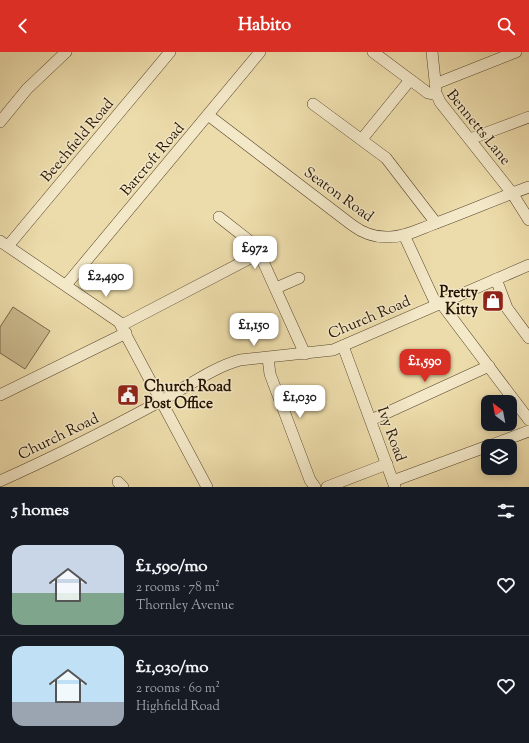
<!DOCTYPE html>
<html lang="en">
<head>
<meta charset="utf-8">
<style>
	:root { --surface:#171b24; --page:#20242c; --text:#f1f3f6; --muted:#9ea1a6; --line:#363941; --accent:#d93025 }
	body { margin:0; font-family:"Sorts Mill Goudy",serif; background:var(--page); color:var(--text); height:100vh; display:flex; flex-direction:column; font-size:15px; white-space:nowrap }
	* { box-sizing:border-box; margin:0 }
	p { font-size:13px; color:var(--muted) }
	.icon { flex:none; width:22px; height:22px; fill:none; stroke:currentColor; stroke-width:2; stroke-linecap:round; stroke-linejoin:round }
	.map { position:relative; height:435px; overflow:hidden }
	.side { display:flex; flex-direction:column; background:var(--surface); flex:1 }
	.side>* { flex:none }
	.needle { width:26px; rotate:328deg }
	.buttons { position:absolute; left:481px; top:343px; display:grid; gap:8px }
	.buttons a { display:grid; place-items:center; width:36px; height:36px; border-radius:8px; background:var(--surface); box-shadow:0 2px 10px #0003; font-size:20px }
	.price { position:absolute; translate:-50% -34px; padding:0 9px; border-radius:8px; background:#fff; color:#222; font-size:13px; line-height:26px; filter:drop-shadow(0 1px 2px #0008) }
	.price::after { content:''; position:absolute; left:50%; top:24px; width:12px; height:9px; margin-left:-6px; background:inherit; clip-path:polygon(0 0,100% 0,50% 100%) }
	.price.current { background:var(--accent); color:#fff }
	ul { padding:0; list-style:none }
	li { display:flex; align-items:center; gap:12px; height:100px; padding:0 12px }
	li+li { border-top:1px solid var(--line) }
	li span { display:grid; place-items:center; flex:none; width:112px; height:80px; border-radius:12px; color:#555 }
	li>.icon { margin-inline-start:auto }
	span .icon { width:48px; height:48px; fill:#fffc; stroke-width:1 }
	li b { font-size:17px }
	h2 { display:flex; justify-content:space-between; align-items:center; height:48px; padding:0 12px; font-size:17px }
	header { display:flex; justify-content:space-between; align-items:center; height:52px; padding:0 12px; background:var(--accent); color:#fff; font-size:18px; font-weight:800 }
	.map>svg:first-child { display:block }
	.green { fill:#cbba8e; stroke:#786648 }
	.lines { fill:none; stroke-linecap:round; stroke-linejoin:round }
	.minor-casing { stroke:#56452c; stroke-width:12 }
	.minor { stroke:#f3e8c8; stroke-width:11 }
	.labels { text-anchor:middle; stroke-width:3; stroke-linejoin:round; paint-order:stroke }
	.street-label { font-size:15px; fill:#241302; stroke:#f3e8c8 }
	.poi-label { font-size:15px; font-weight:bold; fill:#241302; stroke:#f3e8c8; text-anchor:end }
</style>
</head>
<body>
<header><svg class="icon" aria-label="back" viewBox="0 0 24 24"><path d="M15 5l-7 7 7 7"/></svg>Habito<svg class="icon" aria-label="search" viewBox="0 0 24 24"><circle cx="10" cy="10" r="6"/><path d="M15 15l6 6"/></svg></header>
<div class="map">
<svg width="529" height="435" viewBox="0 0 529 435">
	<rect width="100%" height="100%" fill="#eddcab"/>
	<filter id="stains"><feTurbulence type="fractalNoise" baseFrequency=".005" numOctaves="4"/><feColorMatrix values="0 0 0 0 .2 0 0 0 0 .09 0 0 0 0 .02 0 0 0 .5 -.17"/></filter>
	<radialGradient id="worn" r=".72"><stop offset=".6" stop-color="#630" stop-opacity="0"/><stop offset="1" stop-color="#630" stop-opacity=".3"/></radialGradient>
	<!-- green -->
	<path class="green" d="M 13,255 L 50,279 L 25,317 L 0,301 L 0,275 Z"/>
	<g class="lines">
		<!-- minor casing -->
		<g class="minor-casing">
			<g id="minor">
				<path d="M 373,0 L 428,41 L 437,43 L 440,50 L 512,141 L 529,168"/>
				<path d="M 432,0 L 436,38"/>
				<path d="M 435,32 L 516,0"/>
				<path d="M 313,52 L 386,106 L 436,171"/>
				<path d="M 208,63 L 352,173 C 364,182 375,186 390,185 C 404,185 418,178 431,173 C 464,161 496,147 529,135"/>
				<path d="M 0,70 L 27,37 L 66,0"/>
				<path d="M 362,87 L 410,28"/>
				<path d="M 470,87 L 529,65"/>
				<path d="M 219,165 L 256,194 L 305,302"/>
				<path d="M 404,183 L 436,252"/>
				<path d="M 0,189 L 119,270 L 207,435"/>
				<path d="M 8,194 L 170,0"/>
				<path d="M 496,227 L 507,256 L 529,286"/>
				<path d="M 66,233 L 260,0"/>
				<path d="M 276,236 L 299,226"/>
				<path d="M 440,250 L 529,368"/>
				<path d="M 122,273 L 260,201"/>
				<path d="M 343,294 L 395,435"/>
				<path d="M 268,306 L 270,322 L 310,428 L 315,435"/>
				<path d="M 0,343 L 126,281"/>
				<path d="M 371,368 L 489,314"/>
				<path d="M 489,394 L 529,379"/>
				<path d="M 0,429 C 54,405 107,378 159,350 C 186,336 211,316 240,308 L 333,298 L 529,213"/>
				<path d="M 393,429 L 488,394"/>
				<path d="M 118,430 L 123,435"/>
				<path d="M 327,435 L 387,412"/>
			</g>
		</g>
		<!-- minor -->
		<use href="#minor" class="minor"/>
	</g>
	<!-- icons -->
	<defs>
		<g id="shop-square" transform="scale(1.15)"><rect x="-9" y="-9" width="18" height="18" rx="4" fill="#8f2418" stroke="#f3e8c8"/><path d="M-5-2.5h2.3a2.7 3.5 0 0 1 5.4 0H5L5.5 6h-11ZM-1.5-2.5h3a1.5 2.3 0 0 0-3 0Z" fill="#fff"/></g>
		<g id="civic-square" transform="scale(1.15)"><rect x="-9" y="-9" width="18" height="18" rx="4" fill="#8f2418" stroke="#f3e8c8"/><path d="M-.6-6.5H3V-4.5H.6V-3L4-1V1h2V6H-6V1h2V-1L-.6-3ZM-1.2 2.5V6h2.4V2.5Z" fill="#fff"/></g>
	</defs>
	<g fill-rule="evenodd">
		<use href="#shop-square" x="493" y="249"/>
		<use href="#civic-square" x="128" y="343"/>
	</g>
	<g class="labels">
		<!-- street labels -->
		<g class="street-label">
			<text transform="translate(479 75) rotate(51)" y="5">Bennetts Lane</text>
			<text transform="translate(77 88) rotate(-50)" y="5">Beechfield Road</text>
			<text transform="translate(152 107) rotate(-50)" y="5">Barcroft Road</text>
			<text transform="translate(339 142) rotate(36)" y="5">Seaton Road</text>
			<text transform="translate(369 265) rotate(-23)" y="5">Church Road</text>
			<text transform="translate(392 382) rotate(70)" y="5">Ivy Road</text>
			<text transform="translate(58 384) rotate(-26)" y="5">Church Road</text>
		</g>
		<!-- poi labels -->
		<g class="poi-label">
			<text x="478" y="245">Pretty<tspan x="478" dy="17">Kitty</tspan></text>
			<text x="144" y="339" text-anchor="start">Church Road<tspan x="144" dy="17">Post Office</tspan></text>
		</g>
	</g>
	<rect width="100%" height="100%" filter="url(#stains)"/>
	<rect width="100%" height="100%" fill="url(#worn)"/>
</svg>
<div class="buttons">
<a><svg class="needle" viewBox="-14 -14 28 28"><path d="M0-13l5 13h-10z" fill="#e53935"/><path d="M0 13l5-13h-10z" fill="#9ea1a6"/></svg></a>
<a><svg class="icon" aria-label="layers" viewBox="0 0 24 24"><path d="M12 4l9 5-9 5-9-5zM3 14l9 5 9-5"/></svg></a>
</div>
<b class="price" style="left:255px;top:218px">£972</b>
<b class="price" style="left:106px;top:246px">£2,490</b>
<b class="price" style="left:254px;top:295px">£1,150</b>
<b class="price current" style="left:425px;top:331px">£1,590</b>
<b class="price" style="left:300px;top:367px">£1,030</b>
</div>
<section class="side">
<h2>5 homes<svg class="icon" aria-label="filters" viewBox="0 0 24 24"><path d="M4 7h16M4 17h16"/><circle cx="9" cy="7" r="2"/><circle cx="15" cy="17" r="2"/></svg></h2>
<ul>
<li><span style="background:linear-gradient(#c9d6e8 60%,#7fa58c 0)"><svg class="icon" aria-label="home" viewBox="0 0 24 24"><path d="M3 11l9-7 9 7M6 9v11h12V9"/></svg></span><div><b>£1,590/mo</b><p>2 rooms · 78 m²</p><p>Thornley Avenue</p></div><svg class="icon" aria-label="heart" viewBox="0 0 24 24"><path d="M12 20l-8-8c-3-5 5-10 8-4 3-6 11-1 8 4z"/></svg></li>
<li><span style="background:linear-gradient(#bfe0f5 70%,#9aa5b1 0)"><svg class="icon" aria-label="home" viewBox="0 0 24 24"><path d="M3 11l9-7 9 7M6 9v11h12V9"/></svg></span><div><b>£1,030/mo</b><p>2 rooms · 60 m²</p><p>Highfield Road</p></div><svg class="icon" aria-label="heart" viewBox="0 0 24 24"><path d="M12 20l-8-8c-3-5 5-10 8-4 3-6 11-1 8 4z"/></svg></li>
</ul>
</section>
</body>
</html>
